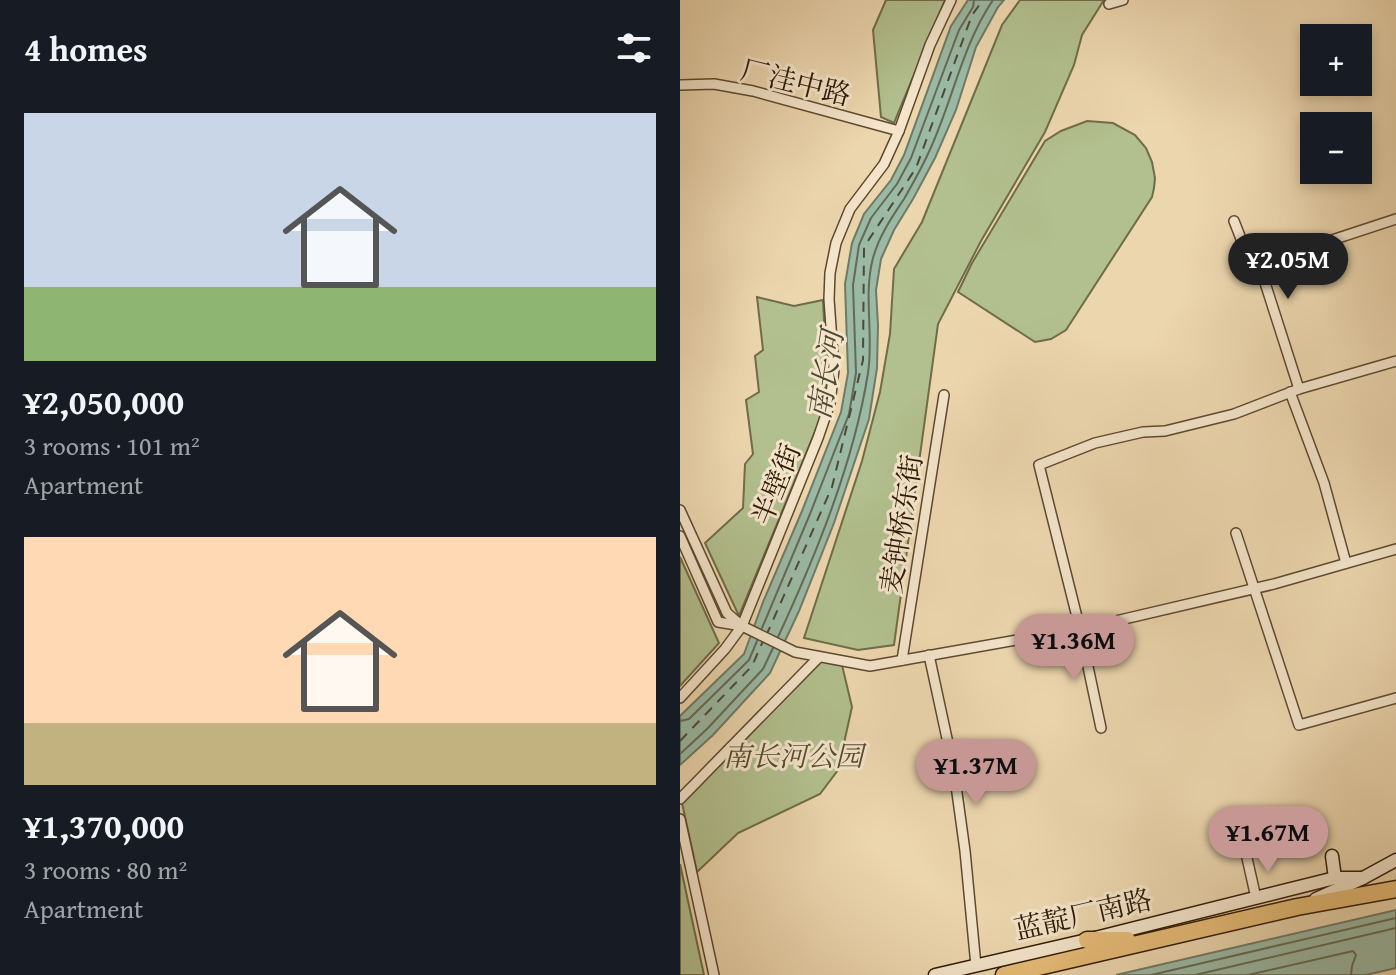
<!DOCTYPE html>
<html lang="en">
<head>
<meta charset="utf-8">
<style>
	:root { --surface:#171b24; --page:#242831; --text:#f1f3f6; --muted:#9ea1a6; --accent:#c59692 }
	body { margin:0; font-family:"Gentium Book Plus","Noto Serif SC",serif; background:var(--page); color:var(--text); height:100vh; display:flex; flex-direction:column; font-size:30px; white-space:nowrap }
	* { box-sizing:border-box; margin:0 }
	p { font-size:26px; color:var(--muted) }
	.icon { flex:none; width:44px; height:44px; fill:none; stroke:currentColor; stroke-width:2; stroke-linecap:round; stroke-linejoin:round }
	.map { position:relative; flex:1; overflow:hidden }
	.drawer { display:flex; flex-direction:column; background:var(--surface); width:680px }
	.drawer>* { flex:none }
	.buttons { position:absolute; left:620px; top:24px; display:grid; gap:16px }
	.buttons a { display:grid; place-items:center; width:72px; height:72px; border-radius:0px; background:var(--surface); box-shadow:0 4px 12px #0003; font-size:40px }
	.price { position:absolute; translate:-50% -68px; padding:0 18px; border-radius:28px; background:var(--accent); color:#111; font-size:26px; line-height:52px; filter:drop-shadow(0 2px 4px #0008) }
	.price::after { content:''; position:absolute; left:50%; top:48px; width:24px; height:18px; margin-left:-12px; background:inherit; clip-path:polygon(0 0,100% 0,50% 100%) }
	.price.current { background:#222; color:#fff }
	ul { padding:0; list-style:none }
	li { display:grid; align-content:center; gap:16px; height:424px; padding:0 24px }
	li span { display:grid; place-items:center; height:248px; border-radius:0px; color:#555 }
	li>.icon { margin-inline-start:auto }
	span .icon { width:144px; height:144px; fill:#fffc; stroke-width:1 }
	li b { font-size:34px }
	h2 { display:flex; justify-content:space-between; align-items:center; height:96px; padding:0 24px; font-size:34px }
	main { display:flex; flex:1; min-height:0 }
	.map>svg:first-child { display:block }
	.green { fill:#b2bf8e; stroke:#706c48; stroke-width:2 }
	.water { fill:#9abaa6; stroke:#6f7a65; stroke-width:2 }
	.lines { fill:none; stroke-linecap:round; stroke-linejoin:round }
	.shore { stroke:#646a54; stroke-width:2 }
	.ferry { stroke:#4e4934; stroke-width:2; stroke-dasharray:10 8; stroke-linecap:butt }
	.street-casing { stroke:#5e482e; stroke-width:12 }
	.secondary-casing { stroke:#2e1903; stroke-width:15 }
	.highway-casing { stroke:#2e1903; stroke-width:19 }
	.street { stroke:#f3e4ca; stroke-width:9 }
	.secondary { stroke:#f3e4ca; stroke-width:12 }
	.highway { stroke:#e6bb77; stroke-width:16 }
	.labels { text-anchor:middle; stroke-width:6; stroke-linejoin:round; paint-order:stroke }
	.street-label { font-size:28px; fill:#2e1903; stroke:#f3e4ca }
	.park-label { font-size:28px; font-style:italic; fill:#564b2d; stroke:#f3e4ca }
	.water-label { font-size:30px; font-style:italic; fill:#4e4934; stroke:#f3e4ca }
</style>
</head>
<body>
<main>
<section class="drawer">
<h2>4 homes<svg class="icon" aria-label="filters" viewBox="0 0 24 24"><path d="M4 7h16M4 17h16"/><circle cx="9" cy="7" r="2"/><circle cx="15" cy="17" r="2"/></svg></h2>
<ul>
<li><span style="background:linear-gradient(#c9d6e8 70%,#8fb573 0)"><svg class="icon" aria-label="home" viewBox="0 0 24 24"><path d="M3 11l9-7 9 7M6 9v11h12V9"/></svg></span><div><b>¥2,050,000</b><p>3 rooms · 101 m²</p><p>Apartment</p></div></li>
<li><span style="background:linear-gradient(#ffd9b3 75%,#c2b280 0)"><svg class="icon" aria-label="home" viewBox="0 0 24 24"><path d="M3 11l9-7 9 7M6 9v11h12V9"/></svg></span><div><b>¥1,370,000</b><p>3 rooms · 80 m²</p><p>Apartment</p></div></li>
</ul>
</section>
<div class="map">
<svg width="716" height="975" viewBox="0 0 716 975">
	<rect width="100%" height="100%" fill="#ecd6ae"/>
	<filter id="stains"><feTurbulence type="fractalNoise" baseFrequency=".0025" numOctaves="4"/><feColorMatrix values="0 0 0 0 .2 0 0 0 0 .09 0 0 0 0 .02 0 0 0 .5 -.17"/></filter>
	<radialGradient id="worn" r=".72"><stop offset=".6" stop-color="#630" stop-opacity="0"/><stop offset="1" stop-color="#630" stop-opacity=".3"/></radialGradient>
	<!-- green -->
	<g class="green">
		<path d="M 206,0 L 265,0 L 214,123 L 201,117 L 193,30 Z"/>
		<path d="M 340,0 L 424,0 L 402,35 L 394,65 L 365,132 L 301,241 L 258,324 L 214,645 L 178,650 L 124,638 L 182,461 L 200,392 L 210,334 L 214,269 L 242,222 L 322,25 Z"/>
		<path d="M 407,121 L 433,123 L 455,135 L 466,148 L 472,162 L 475,178 L 474,188 L 472,197 L 386,330 L 371,339 L 355,342 L 278,292 L 292,263 L 365,141 L 381,131 Z"/>
		<path d="M 77,297 L 114,306 L 143,300 L 147,378 L 139,422 L 59,616 L 25,543 L 63,508 L 65,464 L 73,454 L 66,400 L 79,392 L 75,356 L 83,350 Z"/>
		<path d="M 0,557 L 39,643 L 0,686 Z"/>
		<path d="M 142,661 L 162,665 L 172,707 L 158,770 L 140,794 L 58,833 L 17,872 L 2,803 Z"/>
		<path d="M 0,864 L 24,975 L 0,975 Z"/>
	</g>
	<!-- water -->
	<g class="water">
		<path d="M 288,0 L 324,0 L 318,7 L 296,47 L 276,110 L 255,158 L 233,199 L 214,230 L 201,259 L 196,290 L 198,325 L 197,368 L 189,419 L 154,523 L 119,611 L 90,673 L 33,735 L 0,765 L 0,716 L 64,654 L 83,602 L 122,511 L 161,412 L 168,373 L 165,284 L 172,243 L 184,214 L 211,180 L 224,155 L 271,26 Z"/>
		<path d="M 716,910 L 716,968 L 686,975 L 436,975 Z"/>
	</g>
	<g class="lines">
		<!-- shore -->
		<g class="shore">
			<path d="M 82,628 L 130,514 L 169,414 L 176,373 L 173,285 L 179,245 L 191,218 L 217,184 L 231,158 L 279,30 L 293,7 L 294,0"/>
			<path d="M 98,637 C 136,555 174,462 188,373 C 194,335 183,295 193,258 C 199,236 212,217 224,199 C 232,185 240,171 247,156 C 272,105 281,47 313,0"/>
			<path d="M 0,721 L 9,719 L 69,660 L 77,641"/>
			<path d="M 0,754 L 27,729 L 83,669 L 93,648"/>
			<path d="M 471,975 L 716,918"/>
			<path d="M 515,975 L 716,928"/>
			<path d="M 568,975 L 673,951 L 676,955 L 672,966 L 671,975"/>
		</g>
		<!-- ferry -->
		<g class="ferry">
			<path d="M 86,636 L 152,487 L 183,360 L 184,247 L 236,168 L 292,15 L 303,0"/>
			<path d="M 0,741 L 72,666 L 83,641"/>
		</g>
		<!-- street casing -->
		<g class="street-casing">
			<g id="street">
				<path d="M 429,4 L 443,0"/>
				<path d="M 0,85 L 34,84 L 73,91 L 219,131"/>
				<path d="M 716,219 L 579,264 L 619,389 L 716,361"/>
				<path d="M 554,221 L 565,249 L 579,264"/>
				<path d="M 610,392 L 644,483 L 666,563"/>
				<path d="M 0,510 L 47,613 L 62,626 L 115,652 L 190,666 L 410,627 L 594,584 L 716,549"/>
				<path d="M 556,533 L 619,725 L 716,698"/>
				<path d="M 0,536 L 38,622 L 62,626"/>
				<path d="M 249,655 L 274,771 L 285,851 L 296,966"/>
				<path d="M 222,660 L 264,395"/>
				<path d="M 0,698 L 45,649 L 62,626 L 138,438 L 150,403 L 154,369 L 149,299 L 150,273 L 156,243 L 170,209 L 204,164 L 219,131 L 250,45 L 271,0"/>
				<path d="M 421,728 L 400,629 L 359,465 L 415,443 L 463,432 L 485,431 L 554,414 L 619,389"/>
				<path d="M 0,799 L 139,657"/>
				<path d="M 0,819 L 34,975"/>
				<path d="M 567,858 L 576,898"/>
			</g>
		</g>
		<!-- secondary casing -->
		<g class="secondary-casing">
			<g id="secondary">
				<path d="M 652,856 L 655,878"/>
				<path d="M 636,899 L 683,878 L 716,860"/>
				<path d="M 255,975 L 407,940 L 655,878 L 683,878"/>
			</g>
		</g>
		<!-- highway casing -->
		<g class="highway-casing">
			<g id="highway">
				<path d="M 407,940 L 447,940"/>
				<path d="M 324,975 L 617,907 L 716,889"/>
			</g>
		</g>
		<!-- street -->
		<use href="#street" class="street"/>
		<!-- secondary -->
		<use href="#secondary" class="secondary"/>
		<!-- highway -->
		<use href="#highway" class="highway"/>
	</g>
	<g class="labels">
		<!-- street labels -->
		<g class="street-label">
			<text transform="translate(116 82) rotate(14)" y="10">厂洼中路</text>
			<text transform="translate(96 484) rotate(-68)" y="10">半壁街</text>
			<text transform="translate(221 524) rotate(-81)" y="10">麦钟桥东街</text>
			<text transform="translate(403 914) rotate(-13)" y="10">蓝靛厂南路</text>
		</g>
		<!-- park labels -->
		<g class="park-label">
			<text x="113" y="766">南长河公园</text>
		</g>
		<!-- water labels -->
		<g class="water-label">
			<text transform="translate(146 375) rotate(-81)" y="10">南长河</text>
		</g>
	</g>
	<rect width="100%" height="100%" filter="url(#stains)"/>
	<rect width="100%" height="100%" fill="url(#worn)"/>
</svg>
<div class="buttons">
<a>+</a>
<a>−</a>
</div>
<b class="price current" style="left:608px;top:301px">¥2.05M</b>
<b class="price" style="left:394px;top:682px">¥1.36M</b>
<b class="price" style="left:296px;top:807px">¥1.37M</b>
<b class="price" style="left:588px;top:874px">¥1.67M</b>
</div>
</main>
</body>
</html>
